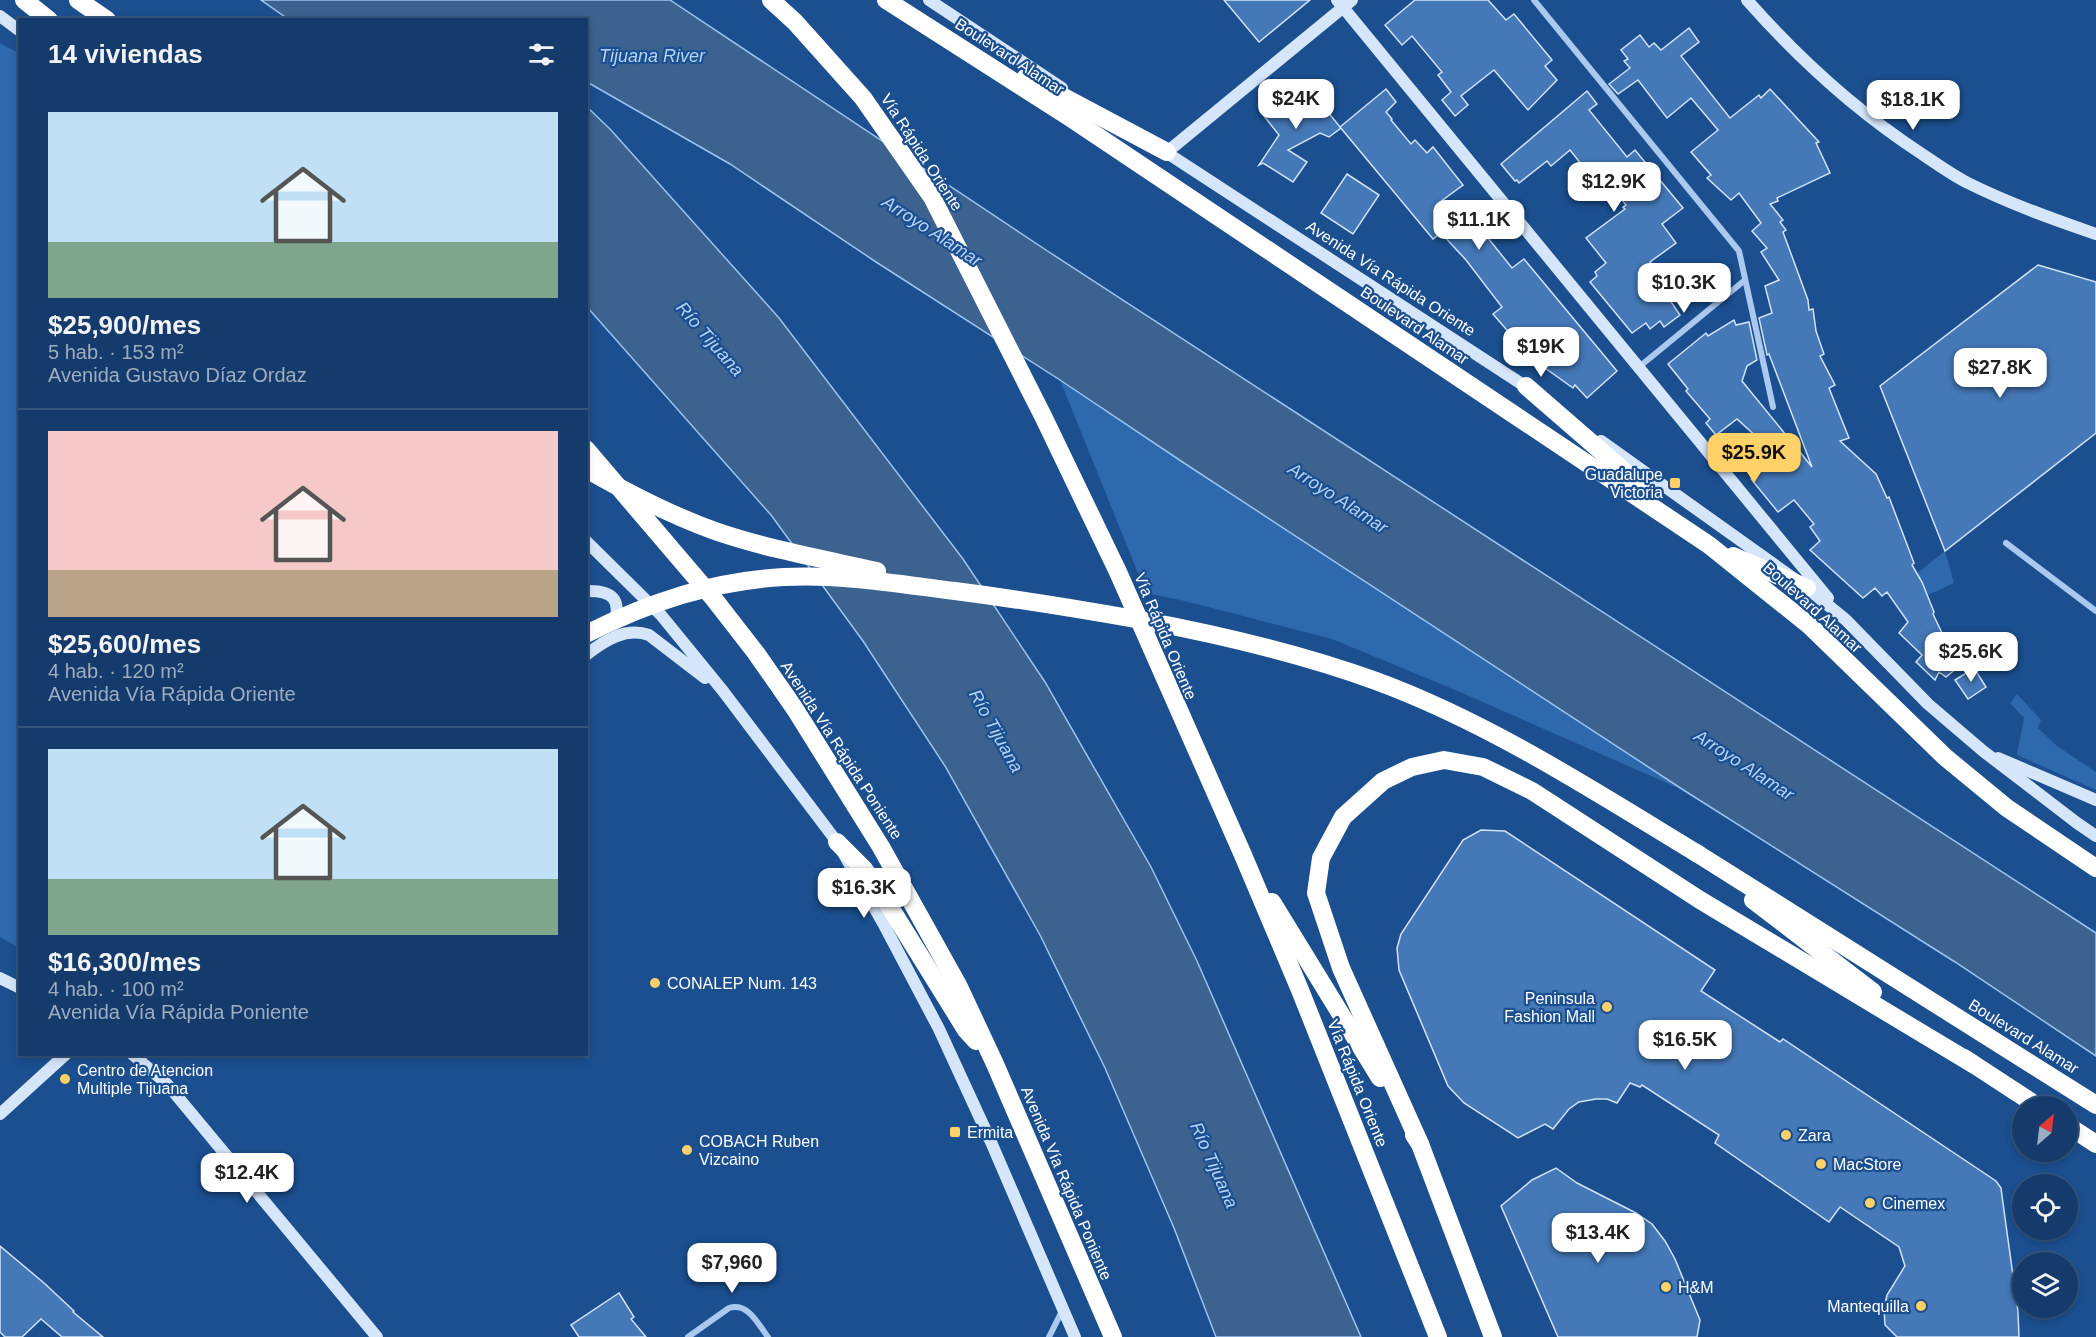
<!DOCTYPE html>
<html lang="es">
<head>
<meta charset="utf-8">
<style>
	:root { --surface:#143b6b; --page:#1d4271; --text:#f1f3f6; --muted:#9dadc1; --line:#33557e; --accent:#ffd166 }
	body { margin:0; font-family:Helvetica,sans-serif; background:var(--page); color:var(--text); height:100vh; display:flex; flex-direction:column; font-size:22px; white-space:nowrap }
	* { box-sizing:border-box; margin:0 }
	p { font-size:20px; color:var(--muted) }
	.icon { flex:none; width:33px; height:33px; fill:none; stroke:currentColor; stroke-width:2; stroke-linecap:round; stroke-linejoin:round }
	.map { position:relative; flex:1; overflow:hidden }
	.sheet { position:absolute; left:18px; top:18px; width:570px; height:1038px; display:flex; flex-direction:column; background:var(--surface); border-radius:0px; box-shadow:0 3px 9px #0003,0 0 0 2px var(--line) }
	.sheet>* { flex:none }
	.needle { width:39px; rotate:28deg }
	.fabs { position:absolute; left:2012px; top:1096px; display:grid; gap:12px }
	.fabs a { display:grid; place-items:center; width:66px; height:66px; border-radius:50%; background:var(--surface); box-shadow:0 3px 9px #0003,0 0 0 2px var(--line); font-size:30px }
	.price { position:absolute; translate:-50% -51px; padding:0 14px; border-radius:12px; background:#fff; color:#222; font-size:20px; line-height:39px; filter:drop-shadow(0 2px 3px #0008) }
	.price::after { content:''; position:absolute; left:50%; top:36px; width:18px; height:14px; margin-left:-9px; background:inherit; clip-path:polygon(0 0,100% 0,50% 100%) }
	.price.current { background:var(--accent); color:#111 }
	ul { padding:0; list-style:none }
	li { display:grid; align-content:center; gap:12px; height:318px; padding:0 30px }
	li+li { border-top:2px solid var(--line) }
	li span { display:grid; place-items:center; height:186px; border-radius:0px; color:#555 }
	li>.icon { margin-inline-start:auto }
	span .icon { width:108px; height:108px; fill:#fffc; stroke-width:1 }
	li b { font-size:26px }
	h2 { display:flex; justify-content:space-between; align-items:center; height:72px; padding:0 30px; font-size:26px }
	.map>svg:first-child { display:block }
	.green { fill:#2e69ad }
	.water { fill:#3c6290; stroke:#9cc4f0; stroke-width:1.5 }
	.building { fill:#4478b7; stroke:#cfe3fa; stroke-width:1.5 }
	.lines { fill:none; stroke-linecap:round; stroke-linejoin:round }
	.street { stroke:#a9c9ee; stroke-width:6 }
	.secondary { stroke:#d6e6fa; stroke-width:12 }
	.highway { stroke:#fff; stroke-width:18 }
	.highway-bridge { stroke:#fff; stroke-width:18 }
	.poi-dot { fill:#ffd166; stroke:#1b4f8f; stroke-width:2 }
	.labels { text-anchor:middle; stroke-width:4.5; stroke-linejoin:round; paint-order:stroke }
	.street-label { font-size:16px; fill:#fff; stroke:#1b4f8f }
	.poi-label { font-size:16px; fill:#fff; stroke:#1b4f8f; text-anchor:start }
	.water-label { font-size:18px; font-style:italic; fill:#b5d3f5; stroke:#1b4f8f }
</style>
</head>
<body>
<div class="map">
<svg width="2096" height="1337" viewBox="0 0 2096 1337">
	<rect width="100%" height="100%" fill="#1b4f8f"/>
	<!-- green -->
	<g class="green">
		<path d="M 0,43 L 20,54 L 19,948 L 0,937 Z"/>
		<path d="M 1060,380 L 1184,463 L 1685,791 L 1460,692 L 1332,639 L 1185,601 L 1146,593 Z"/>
		<path d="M 1945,551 L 1954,583 L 1926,596 L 1915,575 Z"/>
		<path d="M 2017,694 L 2041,720 L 2038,728 L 2057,746 L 2096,772 L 2096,790 L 2017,755 L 2024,718 L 2010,703 Z"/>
	</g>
	<!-- water -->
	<g class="water">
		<path d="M 261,0 L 670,0 L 1049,252 L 2096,933 L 2096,1056 L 1955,962 L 1685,791 L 1184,463 L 1060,380 L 876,262 L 730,164 L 587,82 L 586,20 L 288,19 Z"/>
		<path d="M 586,106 L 610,129 L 779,318 L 963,559 L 1045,682 L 1151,867 L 1197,961 L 1361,1337 L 1216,1337 L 1174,1228 L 1105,1068 L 1040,935 L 945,766 L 863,641 L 771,515 L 587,307 Z"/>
	</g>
	<!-- building -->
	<g class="building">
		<path d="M 1224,0 L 1310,0 L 1259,42 Z"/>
		<path d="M 1415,0 L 1488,0 L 1506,20 L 1514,14 L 1552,60 L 1545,66 L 1557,80 L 1528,110 L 1494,70 L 1461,96 L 1468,105 L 1455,116 L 1442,100 L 1451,92 L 1438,75 L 1442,72 L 1412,36 L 1402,45 L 1385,25 Z"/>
		<path d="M 1689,28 L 1699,42 L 1681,56 L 1730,118 L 1759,95 L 1761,98 L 1770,89 L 1819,142 L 1816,143 L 1830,173 L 1777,198 L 1778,201 L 1770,204 L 1783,220 L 1780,222 L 1786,230 L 1783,232 L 1808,300 L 1809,310 L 1813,309 L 1816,331 L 1824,354 L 1820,356 L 1835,385 L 1829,388 L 1849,438 L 1840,441 L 1876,474 L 1887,498 L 1889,497 L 1914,563 L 1912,565 L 1922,582 L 1934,612 L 1933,614 L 1958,667 L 1946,677 L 1939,672 L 1935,680 L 1916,662 L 1922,655 L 1899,633 L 1908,622 L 1887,592 L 1882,596 L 1875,588 L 1863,598 L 1810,550 L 1820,541 L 1810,527 L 1814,524 L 1794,500 L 1778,512 L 1751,479 L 1754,477 L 1748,470 L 1763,457 L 1753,445 L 1759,439 L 1737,419 L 1716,435 L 1706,423 L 1710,419 L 1686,391 L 1688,389 L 1668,364 L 1706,333 L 1708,336 L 1734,320 L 1736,325 L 1749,322 L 1757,360 L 1747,366 L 1742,381 L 1812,467 L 1769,354 L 1767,355 L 1759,318 L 1772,313 L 1765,286 L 1779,280 L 1761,252 L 1767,248 L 1752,231 L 1761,223 L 1739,193 L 1731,200 L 1707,178 L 1711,175 L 1691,152 L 1718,130 L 1691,98 L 1667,118 L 1638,80 L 1618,94 L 1609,84 L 1630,68 L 1624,61 L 1628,59 L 1621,50 L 1640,35 L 1649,47 L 1654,43 L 1661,50 Z"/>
		<path d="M 1304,83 L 1341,128 L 1329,137 L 1320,133 L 1288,150 L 1307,162 L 1293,182 L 1263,163 L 1259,165 L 1279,135 L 1264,116 Z"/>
		<path d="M 1386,89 L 1396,102 L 1386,112 L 1392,119 L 1391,120 L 1411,144 L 1415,140 L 1427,153 L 1433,147 L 1463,185 L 1440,202 L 1480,244 L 1488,238 L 1512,268 L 1524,259 L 1617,371 L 1587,398 L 1575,385 L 1573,388 L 1531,358 L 1493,314 L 1502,307 L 1466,260 L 1441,233 L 1433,239 L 1340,127 Z"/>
		<path d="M 1587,91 L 1597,104 L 1589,110 L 1627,157 L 1635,150 L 1683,208 L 1662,224 L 1676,243 L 1650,262 L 1668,284 L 1665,288 L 1668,290 L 1665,293 L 1680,315 L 1664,327 L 1660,321 L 1650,329 L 1646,323 L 1632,333 L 1590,282 L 1597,276 L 1595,272 L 1606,263 L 1586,238 L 1625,209 L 1623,207 L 1626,205 L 1597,168 L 1589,174 L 1570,150 L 1551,166 L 1547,161 L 1519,183 L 1517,180 L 1515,181 L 1501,164 Z"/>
		<path d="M 1347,174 L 1379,195 L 1353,234 L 1321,213 Z"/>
		<path d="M 2038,265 L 2096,282 L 2096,433 L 1945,551 L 1880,386 Z"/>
		<path d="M 1974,668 L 1986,687 L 1968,699 L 1955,680 Z"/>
		<path d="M 1481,830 L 1505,831 L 1715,970 L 1701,991 L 1780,1042 L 1783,1039 L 1996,1181 L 2001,1188 L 2002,1196 L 2018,1312 L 2019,1337 L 1897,1337 L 1885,1325 L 1884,1308 L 1887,1295 L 1905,1266 L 1899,1247 L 1840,1207 L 1829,1222 L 1715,1143 L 1719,1135 L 1642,1085 L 1640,1087 L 1630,1083 L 1617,1103 L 1607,1099 L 1596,1099 L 1579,1102 L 1569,1109 L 1553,1129 L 1545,1124 L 1518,1138 L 1464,1103 L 1448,1086 L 1399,970 L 1397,948 L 1401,934 L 1463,840 Z"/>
		<path d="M 1556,1168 L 1577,1183 L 1636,1213 L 1652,1224 L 1665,1241 L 1675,1259 L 1700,1320 L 1697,1337 L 1558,1337 L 1501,1206 L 1532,1180 Z"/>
		<path d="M 0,1246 L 44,1283 L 74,1311 L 73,1312 L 103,1337 L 62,1337 L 41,1319 L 22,1337 L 5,1337 L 0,1332 Z"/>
		<path d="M 619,1293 L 634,1317 L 631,1319 L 646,1337 L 579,1337 L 571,1325 Z"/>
	</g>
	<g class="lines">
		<!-- street -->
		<g class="street">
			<path d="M 1534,0 L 1739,251 L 1773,407"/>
			<path d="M 1639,367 L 1745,280"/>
			<path d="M 2006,543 L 2096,611"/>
			<path d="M 688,1337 L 729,1308 C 748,1302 758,1324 768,1337"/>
			<path d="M 1049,1337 L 1062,1311"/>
		</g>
		<!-- secondary -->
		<g class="secondary">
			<path d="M 929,0 L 1062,88"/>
			<path d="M 1337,0 L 1828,598"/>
			<path d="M 1747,0 C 1799,59 1856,111 1922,154 C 1937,164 1952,175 1968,183 C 2010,204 2052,219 2096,234"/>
			<path d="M 0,16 L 20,31"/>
			<path d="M 1161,149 L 1531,390"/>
			<path d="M 1167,152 L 1352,0"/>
			<path d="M 1601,441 L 1807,588 L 1846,620 L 1928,704 L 1983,751 L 2077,823 L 2096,836"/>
			<path d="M 586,541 L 661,615 L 723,691 L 837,842 L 883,923 L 939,1029 L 991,1142 L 1075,1337"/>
			<path d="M 586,591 C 612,590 622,599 614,624"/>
			<path d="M 586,655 C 605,640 626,627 649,635 L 705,678"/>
			<path d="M 1998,758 L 2096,800"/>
			<path d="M 0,978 L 20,988"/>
			<path d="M 132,1054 L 167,1084 L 377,1337"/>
			<path d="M 0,1114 L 66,1054"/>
		</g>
		<!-- highway -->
		<g class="highway">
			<path d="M 24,0 L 49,20"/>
			<path d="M 78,0 L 107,20"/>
			<path d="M 771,0 L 795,22 L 863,98 L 932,197 L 1043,416 L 1118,572 L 1243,855 L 1300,990 L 1438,1337"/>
			<path d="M 886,0 L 1069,117 L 1709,545 L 1810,626 L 1945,757 L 2007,808 L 2096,868"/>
			<path d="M 1026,77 L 1167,152"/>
			<path d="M 1526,386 L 1647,491"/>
			<path d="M 586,449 L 714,599 L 756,653 L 795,709 L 881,847 L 959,987 L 995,1064 L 1113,1337"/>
			<path d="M 1733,556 L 1807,588"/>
			<path d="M 837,842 L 864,869 L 888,904 L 966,1030 L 976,1041"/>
			<path d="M 1698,854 L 2096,1105"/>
			<path d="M 1753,900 L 1873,992"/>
			<path d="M 1272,902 L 1380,1078"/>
			<path d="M 1964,1058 L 2039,1107"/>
			<path d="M 2067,1125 L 2096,1144"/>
			<path d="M 1414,1135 L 1420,1144 L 1493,1337"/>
			<path d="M 1420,1144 L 1341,968 L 1316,893 L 1321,858 L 1343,817 L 1383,781 L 1412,767 L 1444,760 L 1483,767 L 1532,791 L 1700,900 L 1973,1064"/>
		</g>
		<!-- highway-bridge -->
		<g class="highway-bridge">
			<path d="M 586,469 C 628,493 670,515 715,531 C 767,549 823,559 877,571"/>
			<path d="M 586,634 C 650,602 712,581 784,577 C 841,574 898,584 955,591 C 1017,599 1079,609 1141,620 C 1221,635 1299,653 1376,681 C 1490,723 1594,791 1698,854"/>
		</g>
	</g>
	<!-- markers -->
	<g class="poi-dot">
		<rect x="1669" y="477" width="12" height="12" rx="3"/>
		<circle cx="655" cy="983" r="6"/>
		<circle cx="1607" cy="1007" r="6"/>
		<circle cx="65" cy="1079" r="6"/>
		<rect x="949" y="1126" width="12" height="12" rx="3"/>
		<circle cx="1786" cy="1135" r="6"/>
		<circle cx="687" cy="1150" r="6"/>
		<circle cx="1821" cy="1164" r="6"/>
		<circle cx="1870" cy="1203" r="6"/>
		<circle cx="1666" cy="1287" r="6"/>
		<circle cx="1921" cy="1306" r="6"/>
	</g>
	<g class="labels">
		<!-- street labels -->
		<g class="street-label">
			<text transform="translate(1010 56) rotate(33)" y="6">Boulevard Alamar</text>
			<text transform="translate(922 152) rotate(57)" y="6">Vía Rápida Oriente</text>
			<text transform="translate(1391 278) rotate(33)" y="6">Avenida Vía Rápida Oriente</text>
			<text transform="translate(1415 325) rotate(34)" y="6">Boulevard Alamar</text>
			<text transform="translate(1813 607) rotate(42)" y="6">Boulevard Alamar</text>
			<text transform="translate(1166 636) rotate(67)" y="6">Vía Rápida Oriente</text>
			<text transform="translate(842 750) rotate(57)" y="6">Avenida Vía Rápida Poniente</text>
			<text transform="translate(2024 1036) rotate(32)" y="6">Boulevard Alamar</text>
			<text transform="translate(1358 1083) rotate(68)" y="6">Vía Rápida Oriente</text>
			<text transform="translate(1067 1183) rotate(67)" y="6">Avenida Vía Rápida Poniente</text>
		</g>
		<!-- poi labels -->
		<g class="poi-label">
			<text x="1663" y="480" text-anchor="end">Guadalupe<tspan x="1663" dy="18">Victoria</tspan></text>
			<text x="667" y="989">CONALEP Num. 143</text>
			<text x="1595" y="1004" text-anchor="end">Peninsula<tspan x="1595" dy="18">Fashion Mall</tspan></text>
			<text x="77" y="1076">Centro de Atencion<tspan x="77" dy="18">Multiple Tijuana</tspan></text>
			<text x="967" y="1138">Ermita</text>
			<text x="1798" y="1141">Zara</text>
			<text x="699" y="1147">COBACH Ruben<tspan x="699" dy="18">Vizcaino</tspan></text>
			<text x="1833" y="1170">MacStore</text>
			<text x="1882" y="1209">Cinemex</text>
			<text x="1678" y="1293">H&amp;M</text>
			<text x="1909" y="1312" text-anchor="end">Mantequilla</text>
		</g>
		<!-- water labels -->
		<g class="water-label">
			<text x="652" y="62">Tijuana River</text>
			<text transform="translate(932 231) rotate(33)" y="6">Arroyo Alamar</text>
			<text transform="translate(710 339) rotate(49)" y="6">Río Tijuana</text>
			<text transform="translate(1338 498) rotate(33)" y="6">Arroyo Alamar</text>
			<text transform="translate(996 731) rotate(61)" y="6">Río Tijuana</text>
			<text transform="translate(1744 765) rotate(33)" y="6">Arroyo Alamar</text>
			<text transform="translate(1214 1165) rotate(66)" y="6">Río Tijuana</text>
		</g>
	</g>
</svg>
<div class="fabs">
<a><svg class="needle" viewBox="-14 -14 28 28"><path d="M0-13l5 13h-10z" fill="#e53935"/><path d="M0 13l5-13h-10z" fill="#9dadc1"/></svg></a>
<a><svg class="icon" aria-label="locate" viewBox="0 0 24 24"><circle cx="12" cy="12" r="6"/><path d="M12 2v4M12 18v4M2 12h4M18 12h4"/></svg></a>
<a><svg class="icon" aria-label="layers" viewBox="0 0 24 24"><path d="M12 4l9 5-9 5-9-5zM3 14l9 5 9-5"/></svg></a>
</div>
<b class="price" style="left:1296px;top:130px">$24K</b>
<b class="price" style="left:1913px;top:131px">$18.1K</b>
<b class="price" style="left:1614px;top:213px">$12.9K</b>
<b class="price" style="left:1479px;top:251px">$11.1K</b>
<b class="price" style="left:1684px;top:314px">$10.3K</b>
<b class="price" style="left:1541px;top:378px">$19K</b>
<b class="price" style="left:2000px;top:399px">$27.8K</b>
<b class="price current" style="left:1754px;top:484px">$25.9K</b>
<b class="price" style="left:1971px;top:683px">$25.6K</b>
<b class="price" style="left:864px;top:919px">$16.3K</b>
<b class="price" style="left:1685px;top:1071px">$16.5K</b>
<b class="price" style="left:247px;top:1204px">$12.4K</b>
<b class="price" style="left:1598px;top:1264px">$13.4K</b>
<b class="price" style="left:732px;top:1294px">$7,960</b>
<section class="sheet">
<h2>14 viviendas<svg class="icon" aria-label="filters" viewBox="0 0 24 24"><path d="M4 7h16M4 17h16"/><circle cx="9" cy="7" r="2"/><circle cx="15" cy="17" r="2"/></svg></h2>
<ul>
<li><span style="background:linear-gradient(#bfe0f5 70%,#7fa58c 0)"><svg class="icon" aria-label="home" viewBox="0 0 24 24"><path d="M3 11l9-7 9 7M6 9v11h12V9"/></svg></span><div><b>$25,900/mes</b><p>5 hab. · 153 m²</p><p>Avenida Gustavo Díaz Ordaz</p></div></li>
<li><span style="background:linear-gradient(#f6c9c9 75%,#b9a48a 0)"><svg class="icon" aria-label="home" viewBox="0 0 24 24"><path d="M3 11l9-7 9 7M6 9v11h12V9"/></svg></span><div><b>$25,600/mes</b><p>4 hab. · 120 m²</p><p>Avenida Vía Rápida Oriente</p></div></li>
<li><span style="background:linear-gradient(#bfe0f5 70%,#7fa58c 0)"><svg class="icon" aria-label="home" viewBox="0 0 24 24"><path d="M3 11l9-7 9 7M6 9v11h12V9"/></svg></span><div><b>$16,300/mes</b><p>4 hab. · 100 m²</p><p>Avenida Vía Rápida Poniente</p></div></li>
</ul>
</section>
</div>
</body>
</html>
